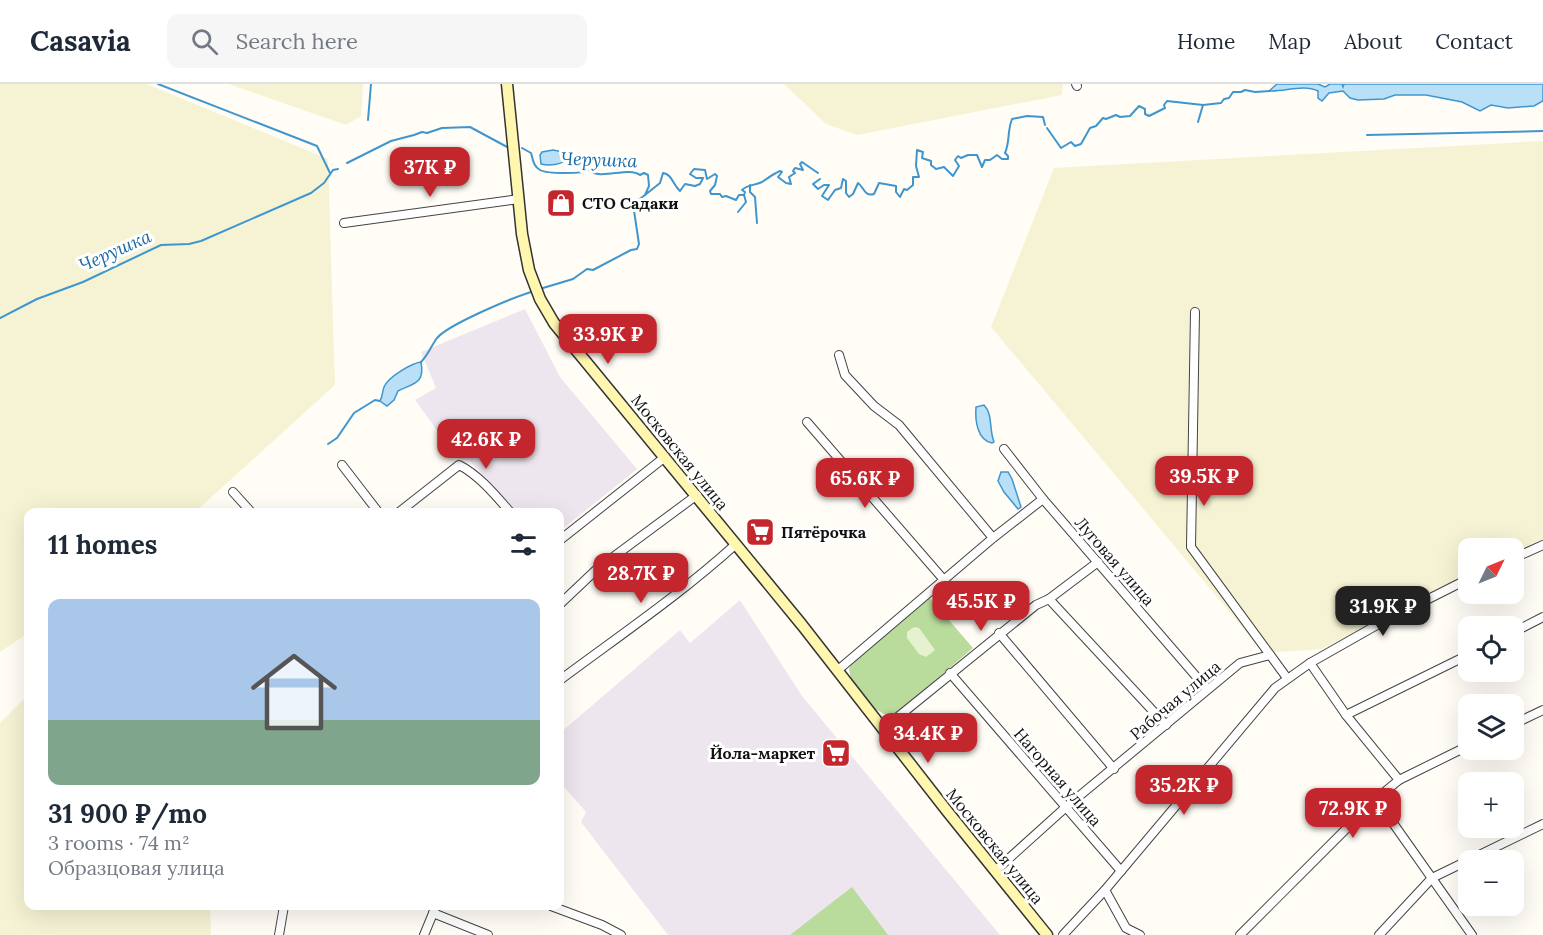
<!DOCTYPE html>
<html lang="en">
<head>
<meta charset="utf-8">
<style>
	:root { --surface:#fff; --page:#f6f6f7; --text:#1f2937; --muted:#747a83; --line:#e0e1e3; --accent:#c4262e }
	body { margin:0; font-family:Lora,serif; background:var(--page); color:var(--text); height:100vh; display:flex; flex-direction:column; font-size:22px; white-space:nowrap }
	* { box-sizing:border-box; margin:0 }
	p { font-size:20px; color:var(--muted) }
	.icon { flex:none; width:33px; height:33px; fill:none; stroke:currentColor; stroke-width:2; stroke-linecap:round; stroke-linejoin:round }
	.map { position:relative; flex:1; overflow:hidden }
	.side { position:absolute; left:24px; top:424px; width:540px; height:402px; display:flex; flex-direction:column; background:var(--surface); border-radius:12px; box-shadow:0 6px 24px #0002 }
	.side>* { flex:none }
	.needle { width:39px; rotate:47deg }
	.tools { position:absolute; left:1458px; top:454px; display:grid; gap:12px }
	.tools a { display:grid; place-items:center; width:66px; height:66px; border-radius:12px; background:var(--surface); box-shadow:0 6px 24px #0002; font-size:30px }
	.price { position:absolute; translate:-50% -51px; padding:0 14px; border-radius:12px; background:var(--accent); color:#fff; font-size:20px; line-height:39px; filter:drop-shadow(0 2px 3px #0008) }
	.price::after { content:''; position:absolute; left:50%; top:36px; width:18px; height:14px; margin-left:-9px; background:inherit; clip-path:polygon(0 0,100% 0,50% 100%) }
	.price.selected { background:#222; color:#fff }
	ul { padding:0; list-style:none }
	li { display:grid; align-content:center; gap:12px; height:318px; padding:0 24px }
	li span { display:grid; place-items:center; height:186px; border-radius:12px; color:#555 }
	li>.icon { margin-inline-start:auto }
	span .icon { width:108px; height:108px; fill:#fffc; stroke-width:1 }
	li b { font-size:26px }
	h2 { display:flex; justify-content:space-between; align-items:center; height:72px; padding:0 24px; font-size:26px }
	header { display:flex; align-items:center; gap:36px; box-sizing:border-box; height:84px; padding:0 30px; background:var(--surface); border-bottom:2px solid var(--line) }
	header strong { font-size:28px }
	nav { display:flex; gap:33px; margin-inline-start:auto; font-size:21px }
	.search { width:420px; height:54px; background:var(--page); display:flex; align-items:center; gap:15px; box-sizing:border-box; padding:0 21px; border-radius:12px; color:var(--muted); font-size:22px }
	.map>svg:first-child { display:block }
	.industrial { fill:#eee6ef }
	.farmland { fill:#f6f3d4 }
	.forest { fill:#b9dc9c }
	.pitch { fill:#e6f2cf }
	.water { fill:#b9e0f7; stroke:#3f96cf; stroke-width:1.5 }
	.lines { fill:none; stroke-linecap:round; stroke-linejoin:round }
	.stream { stroke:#3f96cf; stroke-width:2 }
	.minor-casing { stroke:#444; stroke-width:10 }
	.secondary-casing { stroke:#333; stroke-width:13 }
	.minor { stroke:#fff; stroke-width:8 }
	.secondary { stroke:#fff6b0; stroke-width:10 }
	.labels { text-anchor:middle; stroke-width:6; stroke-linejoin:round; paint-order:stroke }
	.poi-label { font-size:16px; font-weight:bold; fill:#111; stroke:#fff; text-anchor:start }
	.street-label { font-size:16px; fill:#111; stroke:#fff }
	.water-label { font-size:18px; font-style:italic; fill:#1768a6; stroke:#fff }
</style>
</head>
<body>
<header>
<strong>Casavia</strong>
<div class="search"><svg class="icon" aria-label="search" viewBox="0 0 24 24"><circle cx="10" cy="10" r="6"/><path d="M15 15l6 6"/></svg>Search here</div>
<nav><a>Home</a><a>Map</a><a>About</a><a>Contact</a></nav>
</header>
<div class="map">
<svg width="1543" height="851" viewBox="0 0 1543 851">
	<rect width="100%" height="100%" fill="#fffdf5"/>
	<!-- industrial -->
	<g class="industrial">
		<path d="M 525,225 L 560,293 L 637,385 L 560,447 L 560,429 L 517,429 L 469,376 L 458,375 L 415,316 L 436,304 L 421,268 Z"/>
		<path d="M 740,516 L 802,612 L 1000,851 L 668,851 L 581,738 L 586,728 L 560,698 L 560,649 L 680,546 L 690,559 Z"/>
	</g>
	<!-- farmland -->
	<g class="farmland">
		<path d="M 0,0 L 147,0 L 328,75 L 335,301 L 194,429 L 28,429 L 28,549 L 0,568 Z"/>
		<path d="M 229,0 L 363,0 L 361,32 L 346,41 Z"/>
		<path d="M 784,0 L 1063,0 L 1062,11 L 857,51 L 826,40 Z"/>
		<path d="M 1543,57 L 1543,460 L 1514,474 L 1514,465 L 1468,465 L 1468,495 L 1321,565 L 1264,569 L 991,243 L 1054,84 Z"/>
		<path d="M 28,611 L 28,822 L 210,822 L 211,851 L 0,851 L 0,639 Z"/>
	</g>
	<!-- forest -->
	<g class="forest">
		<path d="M 928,512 L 973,564 L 895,631 L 886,631 L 875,625 L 851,596 L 849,585 L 852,577 Z"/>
		<path d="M 852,803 L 888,851 L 790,851 Z"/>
	</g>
	<!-- pitch -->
	<path class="pitch" d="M 914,543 L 919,544 L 935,566 L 926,573 L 919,570 L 907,554 L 907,548 Z"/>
	<!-- water -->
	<g class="water">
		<path d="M 1277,0 L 1318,0 L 1325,3 L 1330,0 L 1342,0 L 1343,3 L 1344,0 L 1543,0 L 1543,17 L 1534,22 L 1508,24 L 1491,21 L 1480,27 L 1462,18 L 1426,11 L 1395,11 L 1384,15 L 1358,16 L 1350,14 L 1343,7 L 1329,9 L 1322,17 L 1318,14 L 1318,7 C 1303,0 1285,8 1269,7 Z"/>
		<path d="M 553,66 L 568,69 L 568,75 C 561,81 549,82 541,80 L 540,71 L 542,68 Z"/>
		<path d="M 421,278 C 425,300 414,299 398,307 L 394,316 L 387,322 L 380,317 C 383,312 382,308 384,303 C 388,293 412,279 421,278 Z"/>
		<path d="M 984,321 C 993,330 989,346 994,358 L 992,359 C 977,356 975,336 976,323 Z"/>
		<path d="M 1001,388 L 1008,388 L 1012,395 L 1021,423 L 1018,425 L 1004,408 L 998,397 Z"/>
	</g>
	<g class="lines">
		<!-- stream -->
		<g class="stream">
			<path d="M 158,0 L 317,62 L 330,89"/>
			<path d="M 368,36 L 371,0"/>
			<path d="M 1198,38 L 1203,21"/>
			<path d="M 1047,44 L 1061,64 L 1071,58 L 1075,62 L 1081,60 L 1090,44 L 1096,42 L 1103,34 L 1106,35 L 1116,31 L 1120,33 L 1130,32 L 1139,22 L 1145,25 L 1145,30 L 1149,32 L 1165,24 L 1164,21 L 1167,17 L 1203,21 L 1221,19 L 1224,15 L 1229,14 L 1233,8 L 1241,8 L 1245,6 L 1255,8 L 1270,7"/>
			<path d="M 1367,51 L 1543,47"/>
			<path d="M 522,64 L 531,69 C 533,75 533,82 540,86 C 547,90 583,90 589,86 C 600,97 628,82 640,91 L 644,89 L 648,91 L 649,102 L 645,111 L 660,99 L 663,89 C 672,90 673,101 680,107 L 685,100 L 695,102 L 700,100 L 703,94 L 696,94 L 690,90 L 694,85 L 705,86 L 707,95 L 715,90 L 717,92 L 715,101 L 710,107 L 711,110 L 720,110 L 722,113 L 726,112 L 736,116 L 739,111 L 744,111 L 745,108 L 742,106 C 748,100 754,102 762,98 C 768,94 773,90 780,87 L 782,88 L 778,93 L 786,99 L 791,100 L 789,93 L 795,89 L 793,87 L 795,84 L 803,86 L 800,80 L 802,78 L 818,89"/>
			<path d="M 347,79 L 391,57 L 414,51 L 422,48 L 427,49 L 442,44 L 470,43 L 509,64"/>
			<path d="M 820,95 L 813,100 L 818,105 L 824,101 L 829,101 L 822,112 L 828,116 L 835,106 L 841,104 L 843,95 L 846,97 L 846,109 L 849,113 L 853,110 L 858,99 C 864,103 864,113 874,110 L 879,99 L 896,102 L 896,108 L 900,113 L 904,105 L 907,106 L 913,101 L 913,93 L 919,93 L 916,82 L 917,66 L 923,68 L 922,74 L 931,77 L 931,81 L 936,85 L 944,83 L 953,92 L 959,82 L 955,76 L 958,72 L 961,74 L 968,71 L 977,71 L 982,83 L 985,76 L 990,76 L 997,71 L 1002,75 L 1008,75 L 1008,72 L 1005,69 C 1010,58 1007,48 1012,35 L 1027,32 L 1043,33 L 1045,41"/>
			<path d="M 750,101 L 750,108 L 755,113 L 757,139"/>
			<path d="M 738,128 L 746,118 L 744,111"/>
			<path d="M 543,204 L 573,195 L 587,185 L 593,186 L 631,166 L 637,165 L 639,160 L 633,120 L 645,111"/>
			<path d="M 0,234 L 37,215 L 83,198 L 161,161 L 189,160 L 201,157 L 311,109 L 324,99 L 333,86 L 338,85"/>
			<path d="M 421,278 C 429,270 431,262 437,254 C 449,240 512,214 531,208"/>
			<path d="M 328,360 L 337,354 L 354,329 L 375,316 L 380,317"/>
		</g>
		<!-- minor casing -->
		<g class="minor-casing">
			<g id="minor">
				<path d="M 1076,0 L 1077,2"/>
				<path d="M 344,139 L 519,115"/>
				<path d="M 1195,228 L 1191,463 L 1287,594"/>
				<path d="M 839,271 L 845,291 L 874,322 L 899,341 L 993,454"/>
				<path d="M 807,338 L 944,496"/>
				<path d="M 1004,365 L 1043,415 L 1207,605"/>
				<path d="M 342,381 L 379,429"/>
				<path d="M 233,408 L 252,429"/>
				<path d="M 398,429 L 459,381 C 479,391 496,412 511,429"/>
				<path d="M 560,456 L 665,373"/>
				<path d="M 1514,474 L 1543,461"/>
				<path d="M 1049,515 L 1166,641"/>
				<path d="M 560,520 L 597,485 L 697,411"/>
				<path d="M 1514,548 L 1543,533"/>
				<path d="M 999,549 L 1114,685"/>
				<path d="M 1310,579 L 1346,631 L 1399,696"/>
				<path d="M 838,586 L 993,454 L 1043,415"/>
				<path d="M 950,589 L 1121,787"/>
				<path d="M 560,596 C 619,552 681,510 736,460"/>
				<path d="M 1346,631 L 1468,571"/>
				<path d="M 1514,640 L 1543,626"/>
				<path d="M 883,645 L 1036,521 L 1049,515 L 1098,478"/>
				<path d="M 1376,715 L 1472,851"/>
				<path d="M 995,787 L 1066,723 L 1240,579 L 1270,571"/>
				<path d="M 1105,806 L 1126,844 L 1140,851"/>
				<path d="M 551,822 L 602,841 L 621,851"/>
				<path d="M 433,829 L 488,851"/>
				<path d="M 279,851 L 284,822"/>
				<path d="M 424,851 L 436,822"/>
				<path d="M 1063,851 L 1105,806 L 1275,604 L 1310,579 L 1377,541 L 1468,495"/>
				<path d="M 1240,851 L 1376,715 L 1399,696 L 1468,662"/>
				<path d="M 1379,851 L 1432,794 L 1543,740"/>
			</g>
		</g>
		<!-- secondary casing -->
		<g class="secondary-casing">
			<path id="secondary" d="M 507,0 L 522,150 L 529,186 L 540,215 L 554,239 L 802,541 L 947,727 L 1047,851"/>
		</g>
		<!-- minor -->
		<use href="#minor" class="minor"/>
		<!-- secondary -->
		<use href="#secondary" class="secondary"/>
	</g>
	<!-- icons -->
	<defs>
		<g id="shop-square" transform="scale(1.5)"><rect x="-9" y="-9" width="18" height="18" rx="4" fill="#c4262e" stroke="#fff"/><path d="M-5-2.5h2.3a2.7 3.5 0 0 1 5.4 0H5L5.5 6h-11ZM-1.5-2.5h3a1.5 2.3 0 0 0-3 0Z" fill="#fff"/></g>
		<g id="supermarket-square" transform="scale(1.5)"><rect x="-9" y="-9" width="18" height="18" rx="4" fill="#c4262e" stroke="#fff"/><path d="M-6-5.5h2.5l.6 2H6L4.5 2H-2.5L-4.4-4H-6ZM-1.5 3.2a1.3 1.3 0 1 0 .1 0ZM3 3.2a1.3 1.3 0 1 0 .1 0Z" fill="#fff"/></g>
	</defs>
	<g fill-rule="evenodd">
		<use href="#shop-square" x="561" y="119"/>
		<use href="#supermarket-square" x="760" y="448"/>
		<use href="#supermarket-square" x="836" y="669"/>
	</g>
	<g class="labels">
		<!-- poi labels -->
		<g class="poi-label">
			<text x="582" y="125">СТО Садаки</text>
			<text x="781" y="454">Пятёрочка</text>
			<text x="815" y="675" text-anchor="end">Йола-маркет</text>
		</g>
		<!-- street labels -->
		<g class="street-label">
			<text transform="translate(680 368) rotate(51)" y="6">Московская улица</text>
			<text transform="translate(1115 477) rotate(49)" y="6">Луговая улица</text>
			<text transform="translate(1175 616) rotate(-40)" y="6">Рабочая улица</text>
			<text transform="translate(1058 693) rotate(49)" y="6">Нагорная улица</text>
			<text transform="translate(995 762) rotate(51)" y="6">Московская улица</text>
		</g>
		<!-- water labels -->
		<g class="water-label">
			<text transform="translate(599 76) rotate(2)" y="6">Черушка</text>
			<text transform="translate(115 167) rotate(-24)" y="6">Черушка</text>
		</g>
	</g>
</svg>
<div class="tools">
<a><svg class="needle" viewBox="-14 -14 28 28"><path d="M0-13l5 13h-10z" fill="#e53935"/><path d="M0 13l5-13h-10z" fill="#747a83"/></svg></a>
<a><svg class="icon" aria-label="locate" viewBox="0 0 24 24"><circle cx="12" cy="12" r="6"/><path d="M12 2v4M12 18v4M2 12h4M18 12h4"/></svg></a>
<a><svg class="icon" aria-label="layers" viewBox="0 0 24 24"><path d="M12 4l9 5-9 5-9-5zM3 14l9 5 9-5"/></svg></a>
<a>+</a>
<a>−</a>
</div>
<b class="price" style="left:430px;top:114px">37K ₽</b>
<b class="price" style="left:608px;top:281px">33.9K ₽</b>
<b class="price" style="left:486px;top:386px">42.6K ₽</b>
<b class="price" style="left:1204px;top:423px">39.5K ₽</b>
<b class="price" style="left:865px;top:425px">65.6K ₽</b>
<b class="price" style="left:641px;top:520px">28.7K ₽</b>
<b class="price" style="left:981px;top:548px">45.5K ₽</b>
<b class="price selected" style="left:1383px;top:553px">31.9K ₽</b>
<b class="price" style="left:928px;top:680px">34.4K ₽</b>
<b class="price" style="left:1184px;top:732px">35.2K ₽</b>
<b class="price" style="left:1353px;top:755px">72.9K ₽</b>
<section class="side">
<h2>11 homes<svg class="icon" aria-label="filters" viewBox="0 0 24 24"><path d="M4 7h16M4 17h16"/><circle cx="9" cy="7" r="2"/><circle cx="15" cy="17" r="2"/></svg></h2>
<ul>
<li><span style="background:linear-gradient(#a9c7e8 65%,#7fa58c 0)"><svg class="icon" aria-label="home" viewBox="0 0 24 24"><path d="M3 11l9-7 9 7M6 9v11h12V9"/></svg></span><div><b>31 900 ₽/mo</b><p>3 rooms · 74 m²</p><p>Образцовая улица</p></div></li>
</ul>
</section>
</div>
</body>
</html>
